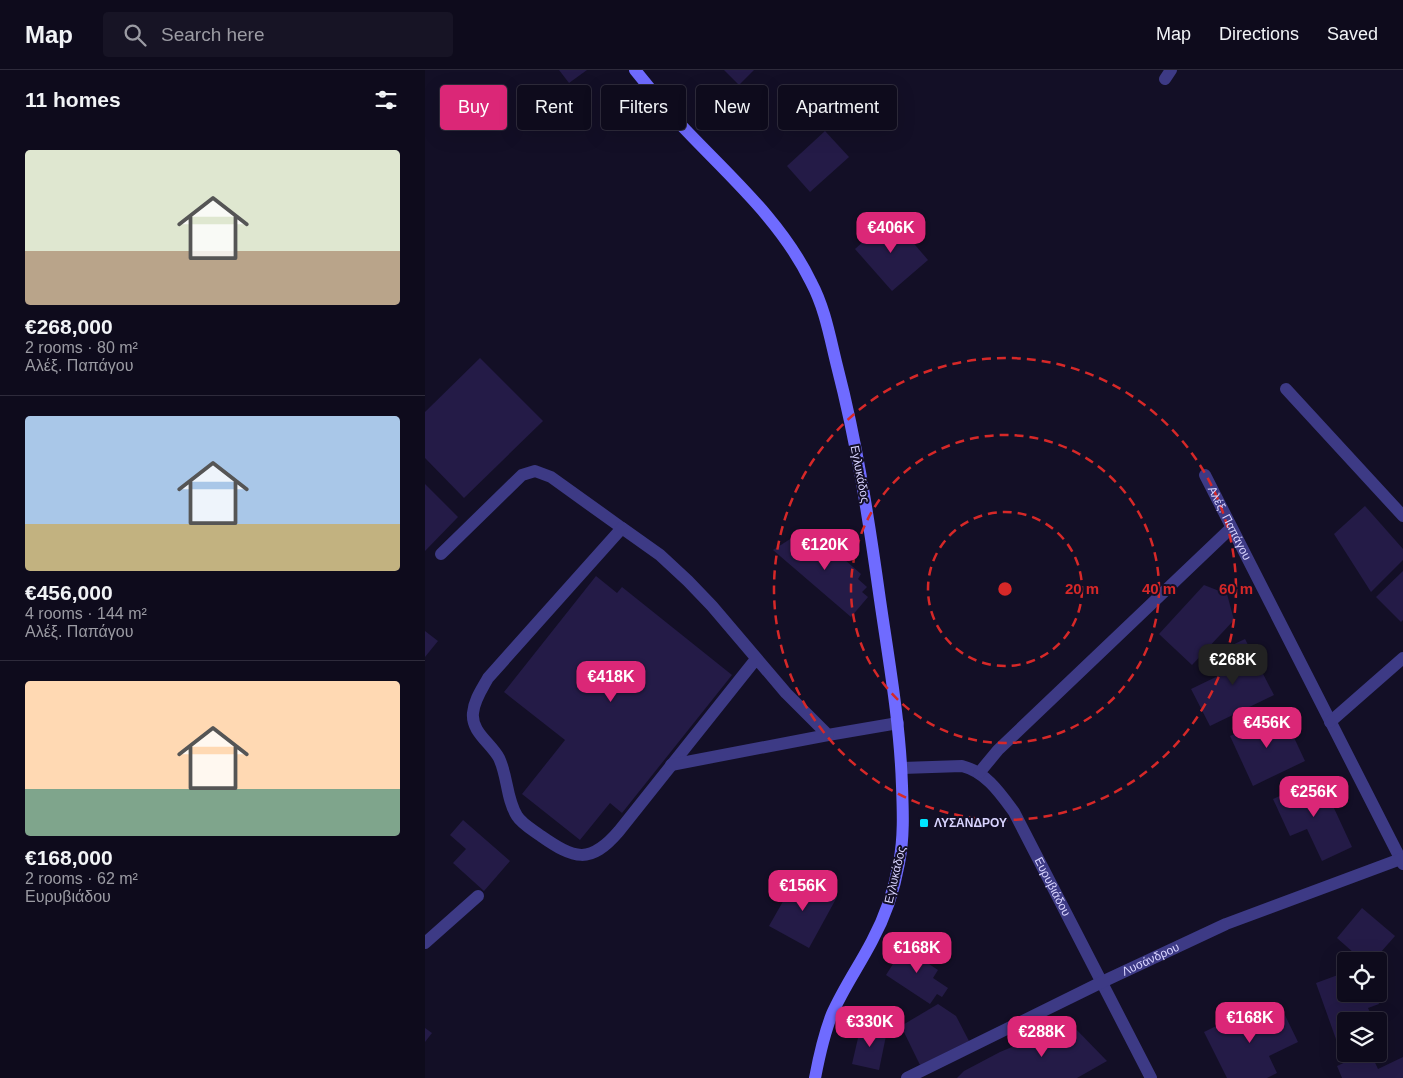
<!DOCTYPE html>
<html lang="en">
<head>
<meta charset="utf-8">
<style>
	:root { --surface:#0e0b1c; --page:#171425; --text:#f1f3f6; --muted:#9b9ba3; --line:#2e2b3b; --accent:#db2777 }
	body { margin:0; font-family:Helvetica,sans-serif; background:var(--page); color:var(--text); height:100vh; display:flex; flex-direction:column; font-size:19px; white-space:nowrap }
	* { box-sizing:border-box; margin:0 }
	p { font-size:16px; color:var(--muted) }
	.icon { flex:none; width:28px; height:28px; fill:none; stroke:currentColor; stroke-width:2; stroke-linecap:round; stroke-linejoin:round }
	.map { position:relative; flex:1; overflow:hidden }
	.sheet { display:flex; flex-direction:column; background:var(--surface); width:425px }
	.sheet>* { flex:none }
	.hud { position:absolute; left:15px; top:15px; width:475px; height:45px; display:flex; gap:10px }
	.buttons { position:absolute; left:912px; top:882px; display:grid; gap:10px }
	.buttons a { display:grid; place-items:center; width:50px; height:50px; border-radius:5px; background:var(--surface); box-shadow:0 5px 20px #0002,0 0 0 1px var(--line); font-size:25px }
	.price { position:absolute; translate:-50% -42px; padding:0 11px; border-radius:10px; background:var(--accent); color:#fff; font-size:16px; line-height:32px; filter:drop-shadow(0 1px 2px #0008) }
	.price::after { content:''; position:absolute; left:50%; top:30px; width:15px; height:11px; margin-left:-8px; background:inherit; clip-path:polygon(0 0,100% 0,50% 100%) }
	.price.selected { background:#222; color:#fff }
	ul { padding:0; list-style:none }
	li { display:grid; align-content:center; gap:10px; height:265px; padding:0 25px }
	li+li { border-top:1px solid var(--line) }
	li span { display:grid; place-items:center; height:155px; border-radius:5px; color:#555 }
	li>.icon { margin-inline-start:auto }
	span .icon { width:90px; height:90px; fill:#fffc; stroke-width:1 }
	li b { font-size:21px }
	h2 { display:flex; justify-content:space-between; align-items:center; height:60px; padding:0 25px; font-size:21px }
	.chip { padding:0 18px; border-radius:5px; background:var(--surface); box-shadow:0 5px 20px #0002,0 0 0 1px var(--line); font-size:18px; line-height:45px }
	.chip.selected { background:var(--accent); color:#fff }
	header { display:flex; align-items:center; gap:30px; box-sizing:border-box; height:70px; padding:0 25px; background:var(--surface); border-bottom:1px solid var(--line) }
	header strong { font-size:24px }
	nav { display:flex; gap:28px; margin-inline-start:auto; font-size:18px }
	.search { width:350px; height:45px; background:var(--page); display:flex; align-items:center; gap:12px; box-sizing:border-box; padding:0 18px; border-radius:5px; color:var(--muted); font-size:19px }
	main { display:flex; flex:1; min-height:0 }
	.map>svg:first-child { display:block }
	.building { fill:#241b47 }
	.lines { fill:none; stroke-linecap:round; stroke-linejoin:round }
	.lane { stroke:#3d3a85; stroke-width:12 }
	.street { stroke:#3d3a85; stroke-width:12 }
	.secondary { stroke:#6f6bff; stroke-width:12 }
	.ring { fill:none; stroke:#d62828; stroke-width:2.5; stroke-dasharray:9 6 }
	.poi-dot { fill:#00e5ff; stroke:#130f26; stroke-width:2 }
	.labels { text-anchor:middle; stroke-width:4; stroke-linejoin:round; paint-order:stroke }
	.street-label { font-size:12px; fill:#d9d4ff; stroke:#130f26 }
	.poi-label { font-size:12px; font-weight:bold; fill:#d9d4ff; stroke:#130f26; text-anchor:start }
	.centre { fill:#d62828; stroke:#130f26; stroke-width:2.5 }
	.ring-label { font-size:15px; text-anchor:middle; font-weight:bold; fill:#d62828; stroke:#130f26; stroke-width:4; stroke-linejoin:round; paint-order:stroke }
</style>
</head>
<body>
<header>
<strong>Map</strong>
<div class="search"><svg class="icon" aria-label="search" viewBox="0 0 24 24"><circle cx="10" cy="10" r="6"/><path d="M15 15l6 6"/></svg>Search here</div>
<nav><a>Map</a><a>Directions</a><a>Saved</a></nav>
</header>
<main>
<section class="sheet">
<h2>11 homes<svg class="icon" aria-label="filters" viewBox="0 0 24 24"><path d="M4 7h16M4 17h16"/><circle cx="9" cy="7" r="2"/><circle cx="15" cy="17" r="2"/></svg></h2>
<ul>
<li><span style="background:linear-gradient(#dfe7d0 65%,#b9a48a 0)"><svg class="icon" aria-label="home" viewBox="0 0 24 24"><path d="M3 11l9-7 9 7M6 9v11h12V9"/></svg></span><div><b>€268,000</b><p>2 rooms · 80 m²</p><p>Αλέξ. Παπάγου</p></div></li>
<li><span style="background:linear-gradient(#a9c7e8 70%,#c2b280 0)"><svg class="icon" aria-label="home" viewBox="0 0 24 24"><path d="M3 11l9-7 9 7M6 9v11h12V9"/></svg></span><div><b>€456,000</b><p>4 rooms · 144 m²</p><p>Αλέξ. Παπάγου</p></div></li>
<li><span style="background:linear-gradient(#ffd9b3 70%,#7fa58c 0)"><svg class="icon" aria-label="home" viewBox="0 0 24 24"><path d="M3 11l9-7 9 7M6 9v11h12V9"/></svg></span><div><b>€168,000</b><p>2 rooms · 62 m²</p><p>Ευρυβιάδου</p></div></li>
</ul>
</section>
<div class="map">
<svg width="978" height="1008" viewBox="0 0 978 1008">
	<rect width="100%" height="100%" fill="#130f26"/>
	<!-- building -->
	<g class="building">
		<path d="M 134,0 L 162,0 L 144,13 Z"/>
		<path d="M 299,0 L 329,0 L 314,15 Z"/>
		<path d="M 400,61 L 424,87 L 385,122 L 362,96 Z"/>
		<path d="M 466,147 L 503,190 L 467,221 L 430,179 Z"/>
		<path d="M 55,288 L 118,351 L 39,428 L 0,388 L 0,342 Z"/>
		<path d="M 0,414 L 33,447 L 0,481 Z"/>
		<path d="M 940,436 L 978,479 L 978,490 L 946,522 L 909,464 Z"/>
		<path d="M 373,464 L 403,475 L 436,504 L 433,509 L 442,517 L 437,522 L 443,527 L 426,547 L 348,480 Z"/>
		<path d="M 978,501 L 978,550 L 976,552 L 951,527 Z"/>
		<path d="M 171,506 L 192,523 L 197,517 L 307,605 L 197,743 L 185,733 L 155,770 L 97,724 L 140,670 L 79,622 Z"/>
		<path d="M 779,515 L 802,524 L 809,550 L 767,595 L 734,564 Z"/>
		<path d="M 0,561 L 13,571 L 0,587 Z"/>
		<path d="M 820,569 L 849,625 L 785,656 L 766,619 L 795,605 L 790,596 L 807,588 L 801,578 Z"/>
		<path d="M 857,642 L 880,691 L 828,716 L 805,666 Z"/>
		<path d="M 895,708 L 927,777 L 897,791 L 882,759 L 865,766 L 848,729 Z"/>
		<path d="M 38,750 L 85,791 L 59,821 L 28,793 L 41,779 L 25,765 Z"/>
		<path d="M 373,805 L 412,827 L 384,878 L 344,856 Z"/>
		<path d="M 937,838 L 970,866 L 948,891 L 938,891 L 912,868 Z"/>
		<path d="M 482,872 L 509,888 L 504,894 L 513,900 L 508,908 L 523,918 L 517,927 L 512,924 L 505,934 L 461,905 Z"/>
		<path d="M 921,902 L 921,924 L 951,924 L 954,934 L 943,938 L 947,947 L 944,949 L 944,951 L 921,951 L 921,969 L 912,972 L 891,913 Z"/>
		<path d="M 513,934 L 531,946 L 544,971 L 495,995 L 476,956 Z"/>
		<path d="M 857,939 L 873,972 L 844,986 L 852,1003 L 842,1008 L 802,1008 L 779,962 L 824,940 L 830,952 Z"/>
		<path d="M 645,953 L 682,991 L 652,1008 L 532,1008 L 539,1001 L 575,982 Z"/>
		<path d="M 436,955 L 462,961 L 454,1000 L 427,994 Z"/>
		<path d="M 0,958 L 7,963 L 0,972 Z"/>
		<path d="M 938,984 L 946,984 L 953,999 L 978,987 L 978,1008 L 917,1008 L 912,996 Z"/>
	</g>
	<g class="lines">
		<!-- lane -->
		<g class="lane">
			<path d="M 16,484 L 97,405 L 110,401 L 126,407 L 197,458"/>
			<path d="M 331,589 L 194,761 C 165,795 149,789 116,766 C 108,760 97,754 92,746 C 81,728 83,707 74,688 C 66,673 46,662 48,643 C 49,630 57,619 63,608 L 197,458 L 235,485 L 263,511 L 287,536 L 361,623 L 403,665 L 473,653"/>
			<path d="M 246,695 L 403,665"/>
		</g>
		<!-- street -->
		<g class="street">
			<path d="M 740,9 L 746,0"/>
			<path d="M 861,319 L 978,446"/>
			<path id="s1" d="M 780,405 L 978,794"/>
			<path d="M 905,652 L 978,588"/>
			<path id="s2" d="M 477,698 L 537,696 C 561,702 575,723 589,742 L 726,1008"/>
			<path d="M 554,703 L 573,680 L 806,458"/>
			<path d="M 0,873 L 53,826"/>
			<path id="s3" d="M 482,1008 L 677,912 L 801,854 L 978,788"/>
		</g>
		<!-- secondary -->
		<path class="secondary" d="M 210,0 C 225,19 240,37 256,55 C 303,105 356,150 386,212 C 400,238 405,268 412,296 C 432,373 444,451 455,530 C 464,592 475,653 477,716 C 478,742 479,768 474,793 C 469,821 460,847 447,871 C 434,896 418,919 407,944 C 399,964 394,987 390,1008"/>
	</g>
	<!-- distance rings -->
	<g class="ring">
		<circle cx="580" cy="519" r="77"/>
		<circle cx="580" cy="519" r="154"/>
		<circle cx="580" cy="519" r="231"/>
	</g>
	<!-- markers -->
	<rect class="poi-dot" x="494" y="748" width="10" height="10" rx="2.5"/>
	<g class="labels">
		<!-- street labels -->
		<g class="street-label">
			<text transform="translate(435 404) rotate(79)" y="4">Εγλυκάδος</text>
			<text dy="4" stroke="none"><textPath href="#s1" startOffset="54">Αλέξ. Παπάγου</textPath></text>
			<text transform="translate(470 805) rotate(-77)" y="4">Εγλυκάδος</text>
			<text dy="4" stroke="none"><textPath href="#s2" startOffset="215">Ευρυβιάδου</textPath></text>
			<text dy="4" stroke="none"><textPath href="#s3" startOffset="271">Λυσάνδρου</textPath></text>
		</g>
		<!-- poi labels -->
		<g class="poi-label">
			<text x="509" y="757">ΛΥΣΑΝΔΡΟΥ</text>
		</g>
	</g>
	<circle cx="580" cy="519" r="8" class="centre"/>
	<g class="ring-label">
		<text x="657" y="524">20 m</text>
		<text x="734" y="524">40 m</text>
		<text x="811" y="524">60 m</text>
	</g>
</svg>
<div class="buttons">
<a><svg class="icon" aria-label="locate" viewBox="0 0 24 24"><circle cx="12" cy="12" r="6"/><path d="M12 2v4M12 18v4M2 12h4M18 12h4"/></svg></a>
<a><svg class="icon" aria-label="layers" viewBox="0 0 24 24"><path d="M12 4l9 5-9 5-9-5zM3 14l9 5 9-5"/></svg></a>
</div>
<b class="price" style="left:466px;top:184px">€406K</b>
<b class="price" style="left:400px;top:501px">€120K</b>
<b class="price selected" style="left:808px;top:616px">€268K</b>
<b class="price" style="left:186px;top:633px">€418K</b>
<b class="price" style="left:842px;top:679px">€456K</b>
<b class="price" style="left:889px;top:748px">€256K</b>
<b class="price" style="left:378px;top:842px">€156K</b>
<b class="price" style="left:492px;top:904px">€168K</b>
<b class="price" style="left:825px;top:974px">€168K</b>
<b class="price" style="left:445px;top:978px">€330K</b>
<b class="price" style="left:617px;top:988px">€288K</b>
<div class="hud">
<a class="chip selected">Buy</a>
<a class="chip">Rent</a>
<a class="chip">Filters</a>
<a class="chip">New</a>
<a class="chip">Apartment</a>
</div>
</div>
</main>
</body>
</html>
